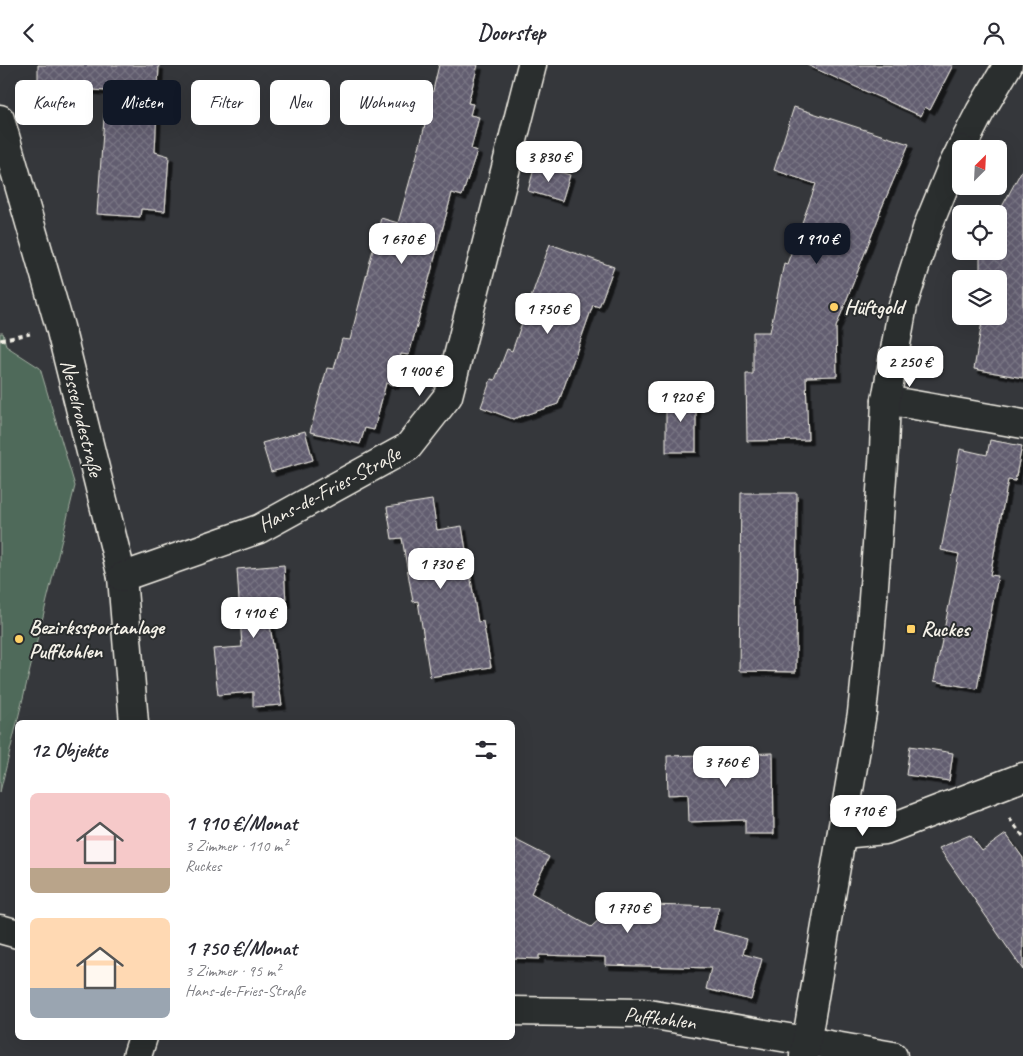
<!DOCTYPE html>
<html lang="de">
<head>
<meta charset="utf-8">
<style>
	:root { --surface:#fff; --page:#f2f2f3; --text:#2b2b33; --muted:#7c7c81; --accent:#111827 }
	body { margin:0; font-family:Caveat,sans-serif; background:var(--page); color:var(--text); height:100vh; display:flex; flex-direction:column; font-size:19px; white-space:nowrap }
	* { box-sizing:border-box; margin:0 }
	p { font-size:16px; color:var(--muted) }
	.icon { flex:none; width:28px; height:28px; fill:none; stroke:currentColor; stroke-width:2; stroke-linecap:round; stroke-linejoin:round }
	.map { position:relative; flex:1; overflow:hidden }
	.sheet { position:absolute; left:15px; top:655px; width:500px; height:320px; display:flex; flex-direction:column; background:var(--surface); border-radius:8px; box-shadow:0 5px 20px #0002 }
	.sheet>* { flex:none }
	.banner { position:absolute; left:15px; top:15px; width:500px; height:45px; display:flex; gap:10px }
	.needle { width:32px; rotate:24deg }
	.controls { position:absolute; left:952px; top:75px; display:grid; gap:10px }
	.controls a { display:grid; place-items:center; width:55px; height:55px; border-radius:8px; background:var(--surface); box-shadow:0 5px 20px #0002; font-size:25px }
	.price { position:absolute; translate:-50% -42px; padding:0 11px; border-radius:10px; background:#fff; color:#222; font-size:16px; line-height:32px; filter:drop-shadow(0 1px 2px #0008) }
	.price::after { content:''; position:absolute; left:50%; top:30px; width:15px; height:11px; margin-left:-8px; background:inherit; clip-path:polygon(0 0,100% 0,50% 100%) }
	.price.current { background:var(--accent); color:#fff }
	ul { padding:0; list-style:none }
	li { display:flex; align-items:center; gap:15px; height:125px; padding:0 15px }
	li span { display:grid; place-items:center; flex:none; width:140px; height:100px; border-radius:8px; color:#555 }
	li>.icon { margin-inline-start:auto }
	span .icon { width:60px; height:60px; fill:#fffc; stroke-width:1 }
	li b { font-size:21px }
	h2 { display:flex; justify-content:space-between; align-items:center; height:60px; padding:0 15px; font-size:21px }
	.tag { padding:0 18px; border-radius:8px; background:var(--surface); box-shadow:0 5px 20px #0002; font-size:18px; line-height:45px }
	.tag.current { background:var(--accent); color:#fff }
	header { display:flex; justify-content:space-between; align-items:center; height:65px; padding:0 15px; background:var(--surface); font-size:22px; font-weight:700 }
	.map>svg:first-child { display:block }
	.park { fill:#506b5a; stroke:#a2aea1 }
	.building { fill:url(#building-cross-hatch); stroke:#f4f1e8; filter:url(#shadow) }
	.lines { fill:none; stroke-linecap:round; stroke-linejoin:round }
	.minor-casing { stroke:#f4f1e8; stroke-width:31 }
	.major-casing { stroke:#f4f1e8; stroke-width:31 }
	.path { stroke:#f4f1e8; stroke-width:3; stroke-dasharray:5 4; stroke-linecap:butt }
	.minor { stroke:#2a2d2e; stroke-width:28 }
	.major { stroke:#2a2d2e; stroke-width:28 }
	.poi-dot { fill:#ffd166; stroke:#2a2d2e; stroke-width:2 }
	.labels { text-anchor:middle; stroke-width:4; stroke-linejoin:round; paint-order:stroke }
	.poi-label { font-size:21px; font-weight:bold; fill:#f4f1e8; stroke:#2a2d2e; text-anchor:start }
	.street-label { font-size:21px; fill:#f4f1e8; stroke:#2a2d2e }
</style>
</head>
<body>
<header><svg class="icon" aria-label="back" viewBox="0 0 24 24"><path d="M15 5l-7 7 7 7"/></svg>Doorstep<svg class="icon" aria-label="person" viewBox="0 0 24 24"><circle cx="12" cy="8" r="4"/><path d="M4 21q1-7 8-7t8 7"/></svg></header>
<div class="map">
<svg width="1023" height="991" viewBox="0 0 1023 991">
	<defs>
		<pattern id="building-cross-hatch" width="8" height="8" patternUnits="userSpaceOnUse" patternTransform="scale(1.25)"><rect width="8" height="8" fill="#625d6f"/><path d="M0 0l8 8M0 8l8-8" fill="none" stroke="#797584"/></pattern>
		<filter id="shadow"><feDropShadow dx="4.5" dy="4.5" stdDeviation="0" flood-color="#0009"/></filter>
	</defs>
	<rect width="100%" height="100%" fill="#35373b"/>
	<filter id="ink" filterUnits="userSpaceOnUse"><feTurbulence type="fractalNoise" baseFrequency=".02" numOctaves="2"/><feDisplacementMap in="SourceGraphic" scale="10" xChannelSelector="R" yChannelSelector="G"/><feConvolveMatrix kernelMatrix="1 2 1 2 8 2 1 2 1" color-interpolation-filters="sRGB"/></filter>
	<g filter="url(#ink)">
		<!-- park -->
		<path class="park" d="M 0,268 L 3,268 L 6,281 L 40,303 L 75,421 L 0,727 Z"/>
		<!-- building -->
		<g class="building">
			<path d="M 38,0 L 159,0 L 155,87 L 169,91 L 165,146 L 141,144 L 140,152 L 97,149 L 106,26 L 38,21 Z"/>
			<path d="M 439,0 L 478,0 L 468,38 L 473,39 L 470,50 L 479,52 L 471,84 L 477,86 L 462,131 L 452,128 L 409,290 L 401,289 L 394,320 L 386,318 L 374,365 L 365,363 L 360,379 L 310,367 L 327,303 L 334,304 L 342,274 L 350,275 L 381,153 L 398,158 L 422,72 Z"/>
			<path d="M 807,0 L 953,0 L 930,45 L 925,42 L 921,51 Z"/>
			<path d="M 794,42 L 909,79 L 879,149 L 880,149 L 836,262 L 837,311 L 806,312 L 808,375 L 747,376 L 746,309 L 753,309 L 753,267 L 770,267 L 784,198 L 787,199 L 816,119 L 774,105 Z"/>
			<path d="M 535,100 L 570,110 L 562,136 L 528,126 Z"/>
			<path d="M 1023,103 L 1023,313 L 974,304 L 983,251 L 999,251 L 999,214 L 990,214 L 991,209 L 980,206 L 980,194 L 982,186 L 999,186 L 999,149 L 998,149 Z"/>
			<path d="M 550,179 L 614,202 L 599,242 L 593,240 L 558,339 L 513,354 L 481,342 L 491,314 L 495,315 L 507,284 L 512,286 Z"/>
			<rect x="666" y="329" width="30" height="58"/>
			<path d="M 305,366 L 313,395 L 271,407 L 262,378 Z"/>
			<path d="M 990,375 L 1022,381 L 1015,416 L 1008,415 L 990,510 L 998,511 L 977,624 L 934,616 L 959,489 L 941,485 L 960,384 L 987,390 Z"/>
			<path d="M 741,428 L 797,428 L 796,607 L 739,606 Z"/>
			<path d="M 432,435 L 437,465 L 462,461 L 478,557 L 483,556 L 491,602 L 430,612 L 418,536 L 413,537 L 402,473 L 392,474 L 387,442 Z"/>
			<path d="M 284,500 L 286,538 L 267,540 L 282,640 L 253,642 L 253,627 L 218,630 L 213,584 L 242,582 L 237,504 Z"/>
			<path d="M 910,681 L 953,688 L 949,716 L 906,710 Z"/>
			<path d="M 773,688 L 774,769 L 745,769 L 745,755 L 689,757 L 688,729 L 668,730 L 667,691 Z"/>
			<path d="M 1006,769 L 1023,793 L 1023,905 L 939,783 L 970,770 L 982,786 Z"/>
			<path d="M 512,773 L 549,792 L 531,828 L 591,862 L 616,839 L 719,842 L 713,865 L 747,874 L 743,889 L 762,894 L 751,935 L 706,924 L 711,903 L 605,900 L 605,892 L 539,890 L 539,894 L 512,893 Z"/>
		</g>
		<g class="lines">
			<!-- minor casing -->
			<g class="minor-casing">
				<g id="minor">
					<path d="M 0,54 L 60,262 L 122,512 L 134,658"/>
					<path d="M 886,335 L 1023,359"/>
					<path d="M 122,512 L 259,464 L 408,382 L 448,331 L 532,0"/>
					<path d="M 842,769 L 885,765 L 1023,712"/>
					<path d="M 0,864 L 18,869"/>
					<path d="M 512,946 L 643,948 L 893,991"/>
					<path d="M 137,991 L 143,972"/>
				</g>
			</g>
			<!-- major casing -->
			<g class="major-casing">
				<g id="major">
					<path d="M 961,84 L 980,47 L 1008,0"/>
					<path d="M 804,991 L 862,648 L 871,561 L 884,385 L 886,335 L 903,240 L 928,161 L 952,102 L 961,84"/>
				</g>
			</g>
			<!-- path -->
			<g class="path">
				<path d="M 0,275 L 30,269"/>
				<path d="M 1009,753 L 1023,771"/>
			</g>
			<!-- minor -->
			<use href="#minor" class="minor"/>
			<!-- major -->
			<use href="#major" class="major"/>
		</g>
	</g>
	<!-- markers -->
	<g class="poi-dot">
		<circle cx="834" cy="242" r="5"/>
		<rect x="906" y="559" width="10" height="10" rx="2.5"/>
		<circle cx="19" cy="574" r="5"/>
	</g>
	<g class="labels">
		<!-- poi labels -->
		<g class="poi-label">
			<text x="844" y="249">Hüftgold</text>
			<text x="29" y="569">Bezirkssportanlage<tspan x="29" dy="24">Puffkohlen</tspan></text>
			<text x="921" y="571">Ruckes</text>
		</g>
		<!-- street labels -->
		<g class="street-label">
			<text transform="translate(82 353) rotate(76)" y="7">Nesselrodestraße</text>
			<text transform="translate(329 424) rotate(-28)" y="7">Hans-de-Fries-Straße</text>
			<text transform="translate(660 953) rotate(7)" y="7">Puffkohlen</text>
		</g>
	</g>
</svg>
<div class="controls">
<a><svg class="needle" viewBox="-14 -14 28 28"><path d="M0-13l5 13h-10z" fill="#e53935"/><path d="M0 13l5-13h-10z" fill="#7c7c81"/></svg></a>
<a><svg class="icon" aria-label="locate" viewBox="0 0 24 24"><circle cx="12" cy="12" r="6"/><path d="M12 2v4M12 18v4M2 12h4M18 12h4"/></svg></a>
<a><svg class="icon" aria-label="layers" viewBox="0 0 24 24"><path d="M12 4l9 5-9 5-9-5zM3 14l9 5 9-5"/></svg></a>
</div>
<b class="price" style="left:549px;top:118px">3 830 €</b>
<b class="price" style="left:402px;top:200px">1 670 €</b>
<b class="price current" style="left:817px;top:200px">1 910 €</b>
<b class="price" style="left:548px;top:270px">1 750 €</b>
<b class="price" style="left:910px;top:323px">2 250 €</b>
<b class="price" style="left:420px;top:332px">1 400 €</b>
<b class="price" style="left:681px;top:358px">1 920 €</b>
<b class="price" style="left:441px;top:525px">1 730 €</b>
<b class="price" style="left:254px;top:574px">1 410 €</b>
<b class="price" style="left:726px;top:723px">3 760 €</b>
<b class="price" style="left:863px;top:772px">1 710 €</b>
<b class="price" style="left:628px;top:869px">1 770 €</b>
<div class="banner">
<a class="tag">Kaufen</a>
<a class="tag current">Mieten</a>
<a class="tag">Filter</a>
<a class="tag">Neu</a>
<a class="tag">Wohnung</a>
</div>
<section class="sheet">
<h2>12 Objekte<svg class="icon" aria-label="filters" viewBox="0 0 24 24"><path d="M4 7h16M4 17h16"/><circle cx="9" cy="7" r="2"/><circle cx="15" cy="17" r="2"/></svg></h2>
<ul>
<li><span style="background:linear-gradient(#f6c9c9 75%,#b9a48a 0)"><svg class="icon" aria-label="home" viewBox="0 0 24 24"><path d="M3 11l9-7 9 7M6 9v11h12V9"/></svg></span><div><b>1 910 €/Monat</b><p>3 Zimmer · 110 m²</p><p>Ruckes</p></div></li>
<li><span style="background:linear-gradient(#ffd9b3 70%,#9aa5b1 0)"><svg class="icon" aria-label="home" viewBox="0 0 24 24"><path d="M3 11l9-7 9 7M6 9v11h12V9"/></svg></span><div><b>1 750 €/Monat</b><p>3 Zimmer · 95 m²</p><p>Hans-de-Fries-Straße</p></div></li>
</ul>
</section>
</div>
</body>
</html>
